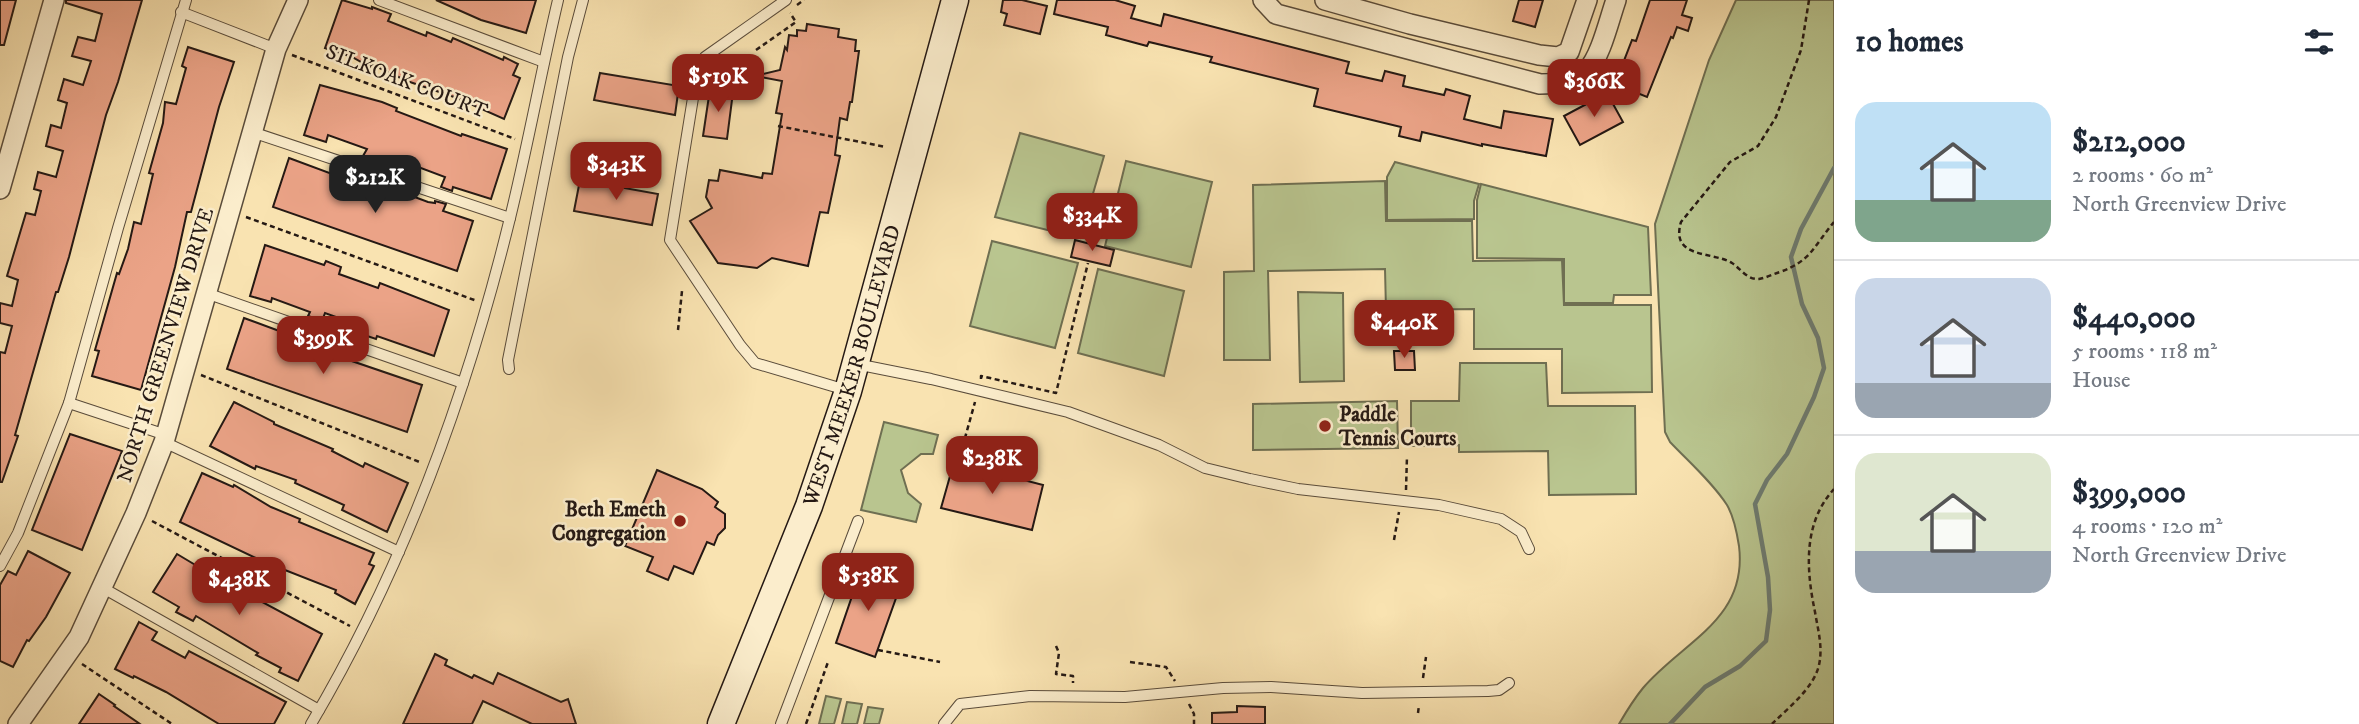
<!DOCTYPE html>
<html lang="en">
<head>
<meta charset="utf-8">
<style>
	:root { --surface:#fff; --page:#f6f6f7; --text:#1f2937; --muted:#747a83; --line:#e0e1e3; --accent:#8f2418 }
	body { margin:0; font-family:"IM FELL DW Pica",serif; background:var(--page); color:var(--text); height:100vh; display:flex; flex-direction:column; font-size:26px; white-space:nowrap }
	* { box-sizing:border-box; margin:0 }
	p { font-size:23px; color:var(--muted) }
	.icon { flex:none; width:38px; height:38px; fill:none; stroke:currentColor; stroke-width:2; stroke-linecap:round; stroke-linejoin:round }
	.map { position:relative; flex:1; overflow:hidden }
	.side { display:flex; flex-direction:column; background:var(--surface); width:525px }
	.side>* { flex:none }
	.price { position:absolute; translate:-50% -60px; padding:0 16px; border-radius:14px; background:var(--accent); color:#fff; font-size:23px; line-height:46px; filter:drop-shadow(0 2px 4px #0008) }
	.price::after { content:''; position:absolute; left:50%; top:42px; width:21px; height:16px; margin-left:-10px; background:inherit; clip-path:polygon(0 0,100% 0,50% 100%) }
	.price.active { background:#222; color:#fff }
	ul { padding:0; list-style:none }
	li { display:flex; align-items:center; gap:21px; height:175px; padding:0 21px }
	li+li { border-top:2px solid var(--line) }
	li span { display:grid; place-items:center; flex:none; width:196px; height:140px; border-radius:21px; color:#555 }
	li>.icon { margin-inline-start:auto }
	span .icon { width:84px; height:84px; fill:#fffc; stroke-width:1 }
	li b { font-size:30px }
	h2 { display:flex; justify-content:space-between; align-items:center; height:84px; padding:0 21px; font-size:30px }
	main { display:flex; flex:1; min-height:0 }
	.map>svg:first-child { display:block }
	.green { fill:#b9c58f; stroke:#6f6f52; stroke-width:2 }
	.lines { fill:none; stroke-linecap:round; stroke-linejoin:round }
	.stream { stroke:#6e7c71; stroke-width:4.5 }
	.building { fill:#eba387; stroke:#251914; stroke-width:2 }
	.lane-casing { stroke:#5a4c3b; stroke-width:12 }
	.street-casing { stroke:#5a4c3b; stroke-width:22 }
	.secondary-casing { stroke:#251914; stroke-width:29 }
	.path { stroke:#251914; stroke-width:2.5; stroke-dasharray:5 3.5; stroke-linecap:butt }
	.lane { stroke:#fbedcc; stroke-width:10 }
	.street { stroke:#fbedcc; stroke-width:19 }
	.secondary { stroke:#fbedcc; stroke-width:26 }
	.poi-dot { fill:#8f2418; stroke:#fbedcc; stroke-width:2.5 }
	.labels { text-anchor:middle; stroke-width:5; stroke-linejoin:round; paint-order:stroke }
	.street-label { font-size:21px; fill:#251914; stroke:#fbedcc }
	.poi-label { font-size:21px; font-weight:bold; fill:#251914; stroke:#fbedcc; text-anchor:start }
</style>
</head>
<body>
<main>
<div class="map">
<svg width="1834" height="724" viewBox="0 0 1834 724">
	<rect width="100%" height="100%" fill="#f9e3b1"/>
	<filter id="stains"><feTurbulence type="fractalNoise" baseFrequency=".00286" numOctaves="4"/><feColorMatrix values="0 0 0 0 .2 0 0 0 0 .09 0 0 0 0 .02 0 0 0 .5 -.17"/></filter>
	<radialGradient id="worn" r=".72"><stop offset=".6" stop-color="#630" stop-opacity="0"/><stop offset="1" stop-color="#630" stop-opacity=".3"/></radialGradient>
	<!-- green -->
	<g class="green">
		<path d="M 1736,0 L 1834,0 L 1834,724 L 1619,724 C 1626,712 1634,699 1643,688 C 1683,641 1748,620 1739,546 C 1737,533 1734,517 1727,505 C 1712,482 1689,462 1670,442 L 1665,432 L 1655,224 L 1709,60 Z"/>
		<path d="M 1020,133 L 1104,156 L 1080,238 L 995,217 Z"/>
		<path d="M 1126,161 L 1212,182 L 1191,267 L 1105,246 Z"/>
		<path d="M 1395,162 L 1479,184 L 1474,201 L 1474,219 L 1387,220 L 1387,177 Z"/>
		<path d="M 1385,181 L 1386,221 L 1472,221 L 1473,261 L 1562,260 L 1564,305 L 1651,305 L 1652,392 L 1562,393 L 1562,349 L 1474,349 L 1474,309 L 1386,310 L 1385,269 L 1268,271 L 1270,360 L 1224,360 L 1224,272 L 1254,271 L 1253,185 Z"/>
		<path d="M 1481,184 L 1648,227 L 1651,295 L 1614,295 L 1613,303 L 1564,303 L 1564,259 L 1477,258 L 1477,200 Z"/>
		<path d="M 992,241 L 1078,263 L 1055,348 L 970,326 Z"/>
		<path d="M 1098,269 L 1184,291 L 1164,376 L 1078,353 Z"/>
		<path d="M 1298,292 L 1343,293 L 1344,381 L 1300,382 Z"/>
		<path d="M 1460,363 L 1546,363 L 1548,406 L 1635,406 L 1636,494 L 1549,495 L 1548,451 L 1459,452 L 1459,445 L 1411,446 L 1411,401 L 1459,401 Z"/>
		<path d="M 1397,401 L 1398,448 L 1253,450 L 1253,404 Z"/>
		<path d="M 884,422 L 938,435 L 933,454 L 921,454 L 901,470 L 908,493 L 921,504 L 916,522 L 861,510 Z"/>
		<path d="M 826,696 L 841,699 L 834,724 L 819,724 Z"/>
		<path d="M 847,702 L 862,704 L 857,724 L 842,724 Z"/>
		<path d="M 868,707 L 883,709 L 879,724 L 864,724 Z"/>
	</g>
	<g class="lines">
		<!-- stream -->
		<path class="stream" d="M 1670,724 L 1705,687 L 1740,666 L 1766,641 L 1770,610 L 1768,577 L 1755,504 L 1767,480 L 1787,454 L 1814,397 L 1824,368 L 1818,338 L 1802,304 L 1791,257 L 1801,229 L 1834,168"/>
	</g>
	<!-- building -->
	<g class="building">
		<path d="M 0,0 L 16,0 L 4,45 L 0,45 Z"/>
		<path d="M 66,0 L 142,0 L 118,82 L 106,115 L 69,257 L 58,292 L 56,292 L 15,435 L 18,436 L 2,482 L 0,482 L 0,352 L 5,353 L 12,326 L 0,323 L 0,303 L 12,306 L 18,280 L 7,276 L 26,213 L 35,215 L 41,191 L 34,189 L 38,172 L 56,177 L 63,151 L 46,146 L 51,125 L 61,128 L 67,103 L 58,100 L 64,79 L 83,85 L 91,61 L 72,56 L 78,37 L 95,41 L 102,14 L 66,3 Z"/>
		<path d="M 342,0 L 372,9 L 372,7 L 391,14 L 388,21 L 426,36 L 427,32 L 451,42 L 453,38 L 503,60 L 504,57 L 518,64 L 513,75 L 520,78 L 504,119 L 457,98 L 407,81 L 371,64 L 370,67 L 352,57 L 325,48 Z"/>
		<path d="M 436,0 L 536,0 L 526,33 L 481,20 Z"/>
		<path d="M 1003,0 L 1022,0 L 1047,6 L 1040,34 L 1004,25 L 1007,14 L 1001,12 Z"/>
		<path d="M 1057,0 L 1115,0 L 1135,6 L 1131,18 L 1161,26 L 1164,14 L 1349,62 L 1346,73 L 1382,81 L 1385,71 L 1405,76 L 1403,86 L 1444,95 L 1446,89 L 1470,96 L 1464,119 L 1501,128 L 1504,111 L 1553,119 L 1546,156 L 1482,144 L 1482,146 L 1422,132 L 1420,141 L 1399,136 L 1401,127 L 1314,106 L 1318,89 L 1210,62 L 1212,57 L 1149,42 L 1147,46 L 1106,35 L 1108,27 L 1054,14 Z"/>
		<path d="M 1519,0 L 1543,0 L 1535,27 L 1513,21 Z"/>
		<path d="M 1650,0 L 1687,0 L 1682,15 L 1692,18 L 1688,31 L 1677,27 L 1673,38 L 1671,37 L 1647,97 L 1615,84 L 1632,40 L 1636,41 Z"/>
		<path d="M 807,24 L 839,29 L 838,37 L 856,40 L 855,51 L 859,51 L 852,102 L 850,102 L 847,120 L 840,118 L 835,155 L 840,156 L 828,213 L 820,212 L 808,266 L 772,258 L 757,268 L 718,263 L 690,221 L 712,208 L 706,197 L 709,180 L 718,181 L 720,170 L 762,178 L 763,173 L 772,174 L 782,114 L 776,113 L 782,81 L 755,76 L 780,70 L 785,47 L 787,50 L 789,35 L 797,36 L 797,30 L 806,31 Z"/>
		<path d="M 188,47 L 234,62 L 219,107 L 191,212 L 187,212 L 175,267 L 141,390 L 92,376 L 99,351 L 95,350 L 117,273 L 119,274 L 128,249 L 134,222 L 141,224 L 153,174 L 149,173 L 163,123 L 165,102 L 176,104 L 186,68 L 182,66 Z"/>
		<path d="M 600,73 L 679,86 L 675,115 L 594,100 Z"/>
		<path d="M 320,85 L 382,102 L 397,108 L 396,111 L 461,136 L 462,134 L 507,149 L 491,199 L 453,187 L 452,191 L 441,187 L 445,177 L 413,165 L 411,170 L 379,159 L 378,162 L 363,156 L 367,149 L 328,135 L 326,142 L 304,135 Z"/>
		<path d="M 710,89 L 733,92 L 727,139 L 703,136 Z"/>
		<path d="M 1607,93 L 1623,122 L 1580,145 L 1564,116 Z"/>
		<path d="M 289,158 L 335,175 L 333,180 L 374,194 L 377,187 L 403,196 L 404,193 L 428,202 L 435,203 L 435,201 L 446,204 L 443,211 L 473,221 L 457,271 L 273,207 Z"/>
		<path d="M 580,180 L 658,194 L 652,225 L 574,211 Z"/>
		<path d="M 1075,240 L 1114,250 L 1110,266 L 1071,257 Z"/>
		<path d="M 265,245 L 324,265 L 326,261 L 341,267 L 339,274 L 378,288 L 380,283 L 449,310 L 434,356 L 377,336 L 376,339 L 361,334 L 364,327 L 325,313 L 322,321 L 308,316 L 310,312 L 272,298 L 271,302 L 250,296 Z"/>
		<path d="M 244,318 L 347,356 L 346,359 L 422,385 L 407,432 L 227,369 Z"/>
		<path d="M 1394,351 L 1414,351 L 1415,370 L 1395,370 Z"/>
		<path d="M 234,402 L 274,422 L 274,424 L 333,449 L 332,451 L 363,467 L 365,463 L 408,483 L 387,532 L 342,510 L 344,505 L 295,483 L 296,480 L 256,466 L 255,469 L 210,446 Z"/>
		<path d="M 70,434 L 122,451 L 82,550 L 32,530 Z"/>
		<path d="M 954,462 L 1043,485 L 1032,530 L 941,508 Z"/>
		<path d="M 657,470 L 702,489 L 718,502 L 715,507 L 725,514 L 725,528 L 718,535 L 714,545 L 707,542 L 693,574 L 674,566 L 668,580 L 647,571 L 653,557 L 625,546 Z"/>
		<path d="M 202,473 L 233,487 L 234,485 L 271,507 L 300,519 L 299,522 L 374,553 L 369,564 L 374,566 L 355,604 L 335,593 L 336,590 L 262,561 L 180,522 Z"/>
		<path d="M 28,551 L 70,573 L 46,617 L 29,641 L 27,640 L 13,667 L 0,661 L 0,585 L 8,571 L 16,575 Z"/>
		<path d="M 177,554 L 254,600 L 255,598 L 322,634 L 298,681 L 279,672 L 281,668 L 256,655 L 258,653 L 196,616 L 193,621 L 176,612 L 179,607 L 153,592 Z"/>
		<path d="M 861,570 L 901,584 L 875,657 L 836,643 Z"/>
		<path d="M 139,622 L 157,632 L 152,640 L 185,658 L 189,651 L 286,702 L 274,724 L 219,724 L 166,692 L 134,676 L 133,678 L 115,669 Z"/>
		<path d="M 435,654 L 447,660 L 445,665 L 472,678 L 474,675 L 493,684 L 498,673 L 561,702 L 568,699 L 576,724 L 532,724 L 483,701 L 472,724 L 403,724 Z"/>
		<path d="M 99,694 L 115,705 L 114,706 L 140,724 L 79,724 Z"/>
		<path d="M 1237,706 L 1265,707 L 1265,724 L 1212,724 L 1212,713 L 1237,712 Z"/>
	</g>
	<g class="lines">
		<!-- lane casing -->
		<g class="lane-casing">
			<g id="lane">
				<path d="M 379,0 L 544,62"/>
				<path d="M 786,0 L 705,57 L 698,67 L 670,240 L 740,345 L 755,363 L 846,390"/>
				<path d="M 181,12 L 276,49"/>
				<path d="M 252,132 L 510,218"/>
				<path d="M 206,293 L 463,383"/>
				<path d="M 856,364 L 931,379 L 1068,412 L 1159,445 L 1205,468 L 1250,479 L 1298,489 L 1439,505 L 1501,519 L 1521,532 L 1529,549"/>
				<path d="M 509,369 L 508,360 L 568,57 L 583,0"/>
				<path d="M 69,403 L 166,435"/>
				<path d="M 164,442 L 399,552"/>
				<path d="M 0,566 L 18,533 L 69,403 L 118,228 L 186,0"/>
				<path d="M 103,588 L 319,710"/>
				<path d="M 311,724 C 404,567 467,394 510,218 C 528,145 541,72 558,0"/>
				<path d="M 781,724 L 858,521"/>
				<path d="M 944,724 L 960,704 L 1030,696 L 1125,697 L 1223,688 L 1271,687 L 1362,693 L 1488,691 L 1499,690 L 1509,683"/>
			</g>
		</g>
		<!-- street casing -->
		<g class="street-casing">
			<g id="street">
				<path d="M 1263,0 L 1276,14 L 1540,84 C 1555,84 1575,83 1587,71 C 1601,56 1609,20 1616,0"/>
				<path d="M 1325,0 L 1410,24 L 1539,55 L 1558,57 L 1569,52 L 1587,0"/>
				<path d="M 0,189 L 54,0"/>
				<path d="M 18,724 L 79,637 L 136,513 L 164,442 L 276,49 L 298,0"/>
			</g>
		</g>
		<!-- secondary casing -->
		<g class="secondary-casing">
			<g id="secondary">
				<path id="s1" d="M 721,724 L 809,506 L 848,391 L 955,0"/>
			</g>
		</g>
		<!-- path -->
		<g class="path">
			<path d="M 1809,0 L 1801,50 L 1776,117 L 1758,146 L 1730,162 L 1681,222 C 1670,259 1712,251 1732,263 C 1740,268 1747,280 1759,279 C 1766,278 1773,274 1780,272 C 1811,261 1814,246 1834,222"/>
			<path d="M 797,5 L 804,0"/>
			<path d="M 756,50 L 796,22 L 790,13"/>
			<path d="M 292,55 L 515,139"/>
			<path d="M 778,126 L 886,147"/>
			<path d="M 246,217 L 477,301"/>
			<path d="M 678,330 L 682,291"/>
			<path d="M 201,375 L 422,463"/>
			<path d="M 981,379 L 981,376 L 1056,393 L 1088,263"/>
			<path d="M 958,463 L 975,402"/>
			<path d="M 1406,490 L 1407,456"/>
			<path d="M 152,521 L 350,626"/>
			<path d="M 1394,540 L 1399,512"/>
			<path d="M 1056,646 L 1059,653 L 1056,674 L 1073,676 L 1073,683"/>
			<path d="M 878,650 L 940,662"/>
			<path d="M 1130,662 L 1166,667 L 1175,681"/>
			<path d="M 82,664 L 172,724"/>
			<path d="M 1423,678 L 1426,657"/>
			<path d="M 1189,704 L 1194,714 L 1194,724"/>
			<path d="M 1418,713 L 1419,705"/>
			<path d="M 806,724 L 828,662"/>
			<path d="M 1772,724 C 1788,708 1814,688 1819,665 C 1823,647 1818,630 1815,612 C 1806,569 1803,523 1834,489"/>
		</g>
		<!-- lane -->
		<use href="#lane" class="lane"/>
		<!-- street -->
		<use href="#street" class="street"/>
		<!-- secondary -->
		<use href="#secondary" class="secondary"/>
	</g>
	<!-- markers -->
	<g class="poi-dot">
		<circle cx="1325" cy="426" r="7"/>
		<circle cx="680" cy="521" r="7"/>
	</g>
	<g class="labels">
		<!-- street labels -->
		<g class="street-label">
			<text transform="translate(407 81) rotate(21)" y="7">SILKOAK COURT</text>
			<text transform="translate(165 345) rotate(-73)" y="7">NORTH GREENVIEW DRIVE</text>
			<text dy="7" stroke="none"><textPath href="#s1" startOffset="382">WEST MEEKER BOULEVARD</textPath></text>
		</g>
		<!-- poi labels -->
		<g class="poi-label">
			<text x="1339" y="421">Paddle<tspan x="1339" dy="24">Tennis Courts</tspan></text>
			<text x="666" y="516" text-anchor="end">Beth Emeth<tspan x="666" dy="24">Congregation</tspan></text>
		</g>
	</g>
	<rect width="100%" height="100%" filter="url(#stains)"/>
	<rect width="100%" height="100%" fill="url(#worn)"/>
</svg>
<b class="price" style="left:718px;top:114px">$519K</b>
<b class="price" style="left:1594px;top:119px">$366K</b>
<b class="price" style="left:616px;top:202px">$343K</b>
<b class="price active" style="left:375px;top:215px">$212K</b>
<b class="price" style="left:1092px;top:253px">$334K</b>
<b class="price" style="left:1404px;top:360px">$440K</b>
<b class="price" style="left:323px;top:376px">$399K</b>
<b class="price" style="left:992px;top:496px">$238K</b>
<b class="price" style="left:868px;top:613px">$538K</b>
<b class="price" style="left:239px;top:617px">$438K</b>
</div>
<section class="side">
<h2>10 homes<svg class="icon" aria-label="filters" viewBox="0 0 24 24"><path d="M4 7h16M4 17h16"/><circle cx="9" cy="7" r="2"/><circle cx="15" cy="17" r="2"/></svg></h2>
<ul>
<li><span style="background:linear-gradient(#bfe0f5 70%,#7fa58c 0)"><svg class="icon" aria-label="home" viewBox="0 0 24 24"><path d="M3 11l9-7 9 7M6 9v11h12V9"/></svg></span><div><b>$212,000</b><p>2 rooms · 60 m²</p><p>North Greenview Drive</p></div></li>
<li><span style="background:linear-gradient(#c9d6e8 75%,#9aa5b1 0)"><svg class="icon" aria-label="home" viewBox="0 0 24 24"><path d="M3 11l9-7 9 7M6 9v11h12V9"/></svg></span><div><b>$440,000</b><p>5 rooms · 118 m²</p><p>House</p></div></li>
<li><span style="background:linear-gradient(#dfe7d0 70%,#9aa5b1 0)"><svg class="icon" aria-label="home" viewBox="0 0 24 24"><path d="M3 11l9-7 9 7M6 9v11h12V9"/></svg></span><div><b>$399,000</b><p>4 rooms · 120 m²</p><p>North Greenview Drive</p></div></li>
</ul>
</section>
</main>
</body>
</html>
